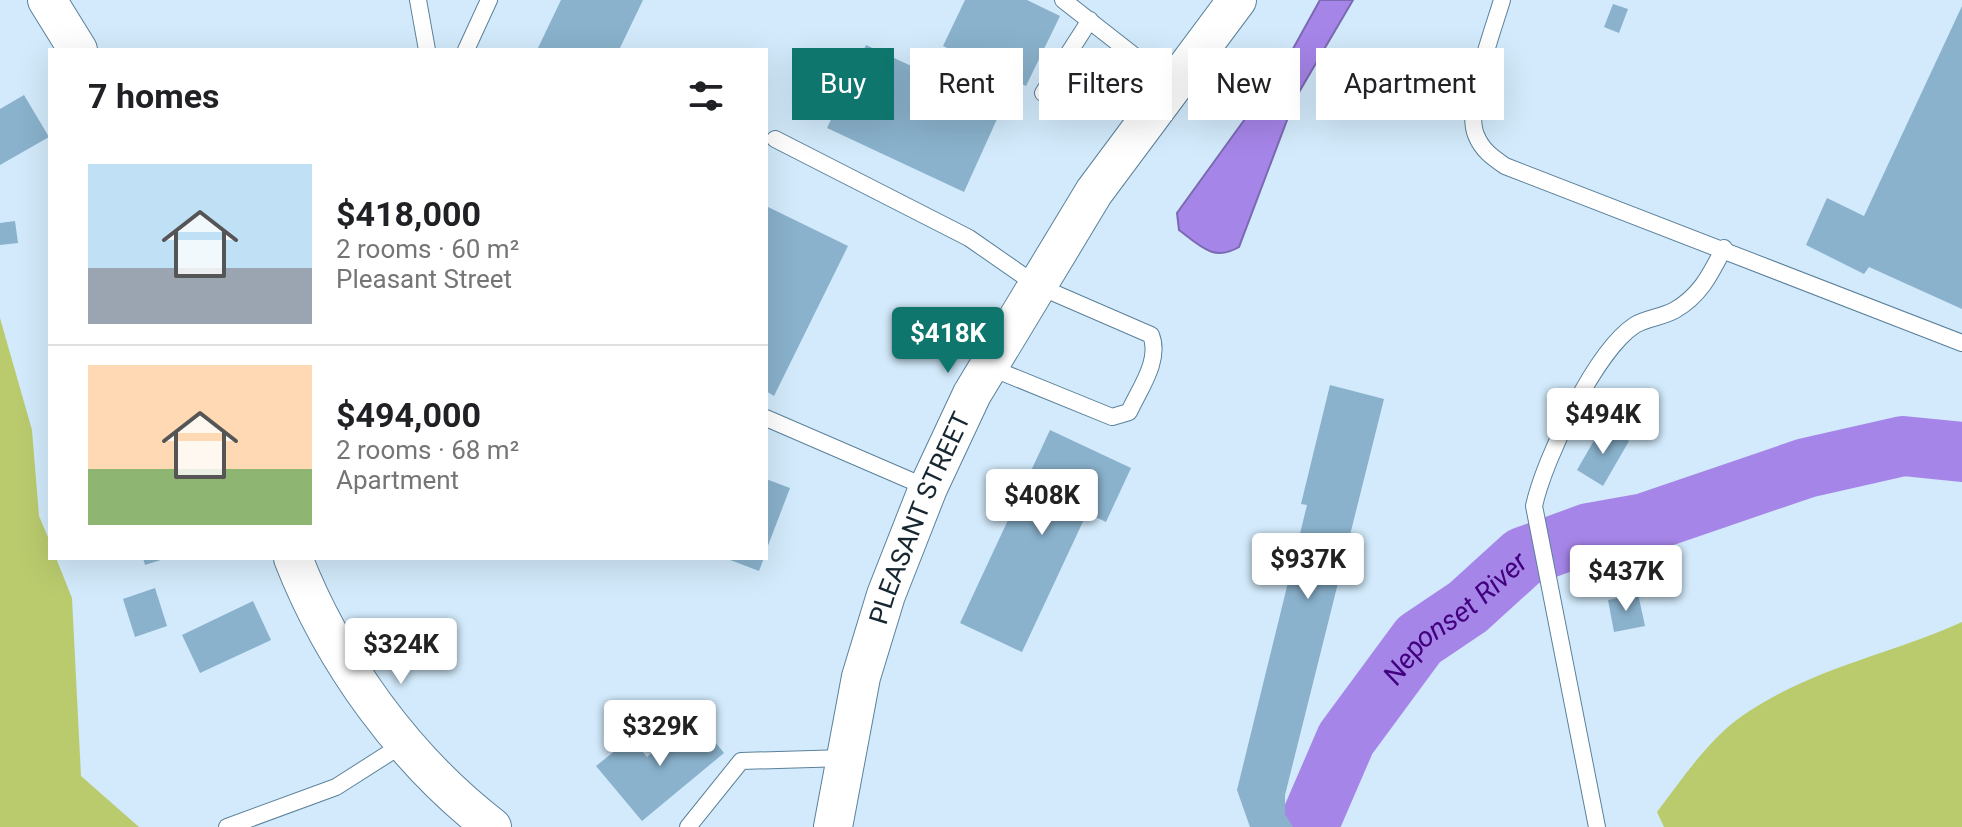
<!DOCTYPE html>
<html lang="en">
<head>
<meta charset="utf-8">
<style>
	:root { --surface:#fff; --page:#f6f6f6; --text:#202124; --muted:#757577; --line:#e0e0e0; --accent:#0f766e }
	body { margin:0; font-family:Roboto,sans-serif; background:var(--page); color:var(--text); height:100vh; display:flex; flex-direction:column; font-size:30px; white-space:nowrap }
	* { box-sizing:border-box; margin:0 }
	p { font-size:26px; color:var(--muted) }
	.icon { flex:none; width:44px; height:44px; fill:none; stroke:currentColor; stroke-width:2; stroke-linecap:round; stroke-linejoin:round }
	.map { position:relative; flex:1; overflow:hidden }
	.side { position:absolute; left:48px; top:48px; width:720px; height:512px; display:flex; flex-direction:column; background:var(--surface); border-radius:0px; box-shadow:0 8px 32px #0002 }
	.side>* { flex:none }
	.banner { position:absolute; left:792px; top:48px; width:760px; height:72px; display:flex; gap:16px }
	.price { position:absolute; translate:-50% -68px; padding:0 18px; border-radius:8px; background:#fff; color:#222; font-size:26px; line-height:52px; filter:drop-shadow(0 2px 4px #0008) }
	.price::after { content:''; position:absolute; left:50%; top:48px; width:24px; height:18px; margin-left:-12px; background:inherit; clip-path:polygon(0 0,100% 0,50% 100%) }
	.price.active { background:var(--accent); color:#fff }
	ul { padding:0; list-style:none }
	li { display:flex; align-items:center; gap:24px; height:200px; padding:0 40px }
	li+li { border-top:2px solid var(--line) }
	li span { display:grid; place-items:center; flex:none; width:224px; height:160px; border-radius:0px; color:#555 }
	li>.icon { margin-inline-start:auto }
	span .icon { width:96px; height:96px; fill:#fffc; stroke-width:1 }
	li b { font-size:34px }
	h2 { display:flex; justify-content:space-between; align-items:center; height:96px; padding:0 40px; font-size:34px }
	.pill { padding:0 28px; border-radius:0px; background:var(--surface); box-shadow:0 8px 32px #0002; font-size:28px; line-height:72px }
	.pill.active { background:var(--accent); color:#fff }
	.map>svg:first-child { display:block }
	.green { fill:#bacb6e }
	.water { fill:#a685e9; stroke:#7b69b2; stroke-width:2 }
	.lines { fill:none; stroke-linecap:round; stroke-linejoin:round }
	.river { stroke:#a685e9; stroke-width:60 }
	.building { fill:#8ab2cc }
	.service-casing { stroke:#5b819a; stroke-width:18 }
	.tertiary-casing { stroke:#5b819a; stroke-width:40 }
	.service { stroke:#fff; stroke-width:16 }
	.tertiary { stroke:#fff; stroke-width:38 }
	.labels { text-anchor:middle; stroke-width:6; stroke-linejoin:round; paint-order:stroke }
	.street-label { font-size:26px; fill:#172731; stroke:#d2eafb }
	.water-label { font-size:28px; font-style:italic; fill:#42007e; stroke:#d2eafb }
</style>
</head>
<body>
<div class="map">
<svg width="1962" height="827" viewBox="0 0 1962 827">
	<rect width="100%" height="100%" fill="#d2eafb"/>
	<!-- green -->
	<g class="green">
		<path d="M 0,318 L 32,430 L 39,516 L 50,542 L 50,558 L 56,558 L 72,598 L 81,776 L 139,827 L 0,827 Z"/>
		<path d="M 1962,622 L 1962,827 L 1664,827 L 1657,812 C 1682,779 1708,740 1742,716 C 1809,669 1889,655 1962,622 Z"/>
	</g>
	<!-- water -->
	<path class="water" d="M 1320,0 L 1353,0 L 1295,99 L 1239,247 C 1214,262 1200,246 1179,230 L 1177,213 L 1284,65 Z"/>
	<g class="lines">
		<!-- river -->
		<path class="river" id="s1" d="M 1308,827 L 1346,739 L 1419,640 L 1468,607 L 1523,557 L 1589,533 L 1645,523 L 1806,468 L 1903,446 L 1962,452"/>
	</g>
	<!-- building -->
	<g class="building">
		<path d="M 561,0 L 643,0 L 619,50 L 537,50 Z"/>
		<path d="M 965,0 L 1027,0 L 1060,16 L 1026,86 L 943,46 Z"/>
		<path d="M 1613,4 L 1628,9 L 1619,33 L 1604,27 Z"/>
		<path d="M 1962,6 L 1962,309 L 1869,267 L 1864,274 L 1806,245 L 1827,198 L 1864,216 Z"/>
		<path d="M 866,45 L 1002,108 L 964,192 L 827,128 Z"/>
		<path d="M 24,95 L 49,137 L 0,165 L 0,109 Z"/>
		<path d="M 766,206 L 848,246 L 774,396 L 766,391 Z"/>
		<path d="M 15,221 L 18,243 L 0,245 L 0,223 Z"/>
		<path d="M 1330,385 L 1384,399 L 1285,795 L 1285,814 L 1293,827 L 1250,827 L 1237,790 L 1307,505 L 1301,504 Z"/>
		<path d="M 1603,425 L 1629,441 L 1603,486 L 1577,470 Z"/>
		<path d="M 1050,430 L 1131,468 L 1106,522 L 1087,513 L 1022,652 L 960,623 Z"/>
		<path d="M 766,479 L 790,488 L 766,551 Z"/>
		<path d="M 143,558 L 164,558 L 164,559 L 145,565 Z"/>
		<path d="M 725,558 L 764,558 L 759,571 Z"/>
		<path d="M 155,588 L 167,626 L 135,637 L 123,599 Z"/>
		<path d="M 1638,594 L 1645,626 L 1614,632 L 1608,600 Z"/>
		<path d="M 253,601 L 271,640 L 200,673 L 182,635 Z"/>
		<path d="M 695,717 L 724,753 L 642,821 L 596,766 L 631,738 L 647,757 Z"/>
	</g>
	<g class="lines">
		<!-- service casing -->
		<g class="service-casing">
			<g id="service">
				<path d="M 418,0 L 427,50"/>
				<path d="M 1063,0 L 1173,86"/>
				<path d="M 1502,0 C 1493,31 1464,106 1476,135 C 1482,150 1492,157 1505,166 L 1962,343"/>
				<path d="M 466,50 L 489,0"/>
				<path d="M 1043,93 L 1090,20"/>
				<path d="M 775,139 L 969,238 L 1038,286 L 1151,335 C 1161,360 1140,388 1129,412 L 1112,417 L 989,367"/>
				<path d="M 766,418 L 928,488"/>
				<path d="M 227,827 L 336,787 L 405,743"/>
				<path d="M 688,827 L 741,761 L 845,758"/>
				<path d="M 1597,827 L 1534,506 C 1544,460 1595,351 1635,325 C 1647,318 1663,317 1675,310 C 1701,295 1711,273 1724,248"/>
			</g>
		</g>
		<!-- tertiary casing -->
		<g class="tertiary-casing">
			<g id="tertiary">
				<path d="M 47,0 L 78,50"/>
				<path d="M 293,558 C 333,661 405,760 492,827"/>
				<path id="s2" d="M 833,827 L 861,677 L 886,595 L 928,488 L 972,394 L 1094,192 L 1237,0"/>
			</g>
		</g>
		<!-- service -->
		<use href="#service" class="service"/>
		<!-- tertiary -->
		<use href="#tertiary" class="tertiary"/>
	</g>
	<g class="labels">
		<!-- street labels -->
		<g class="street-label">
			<text dy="9" stroke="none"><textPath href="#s2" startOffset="322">PLEASANT STREET</textPath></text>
		</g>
		<!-- water labels -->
		<g class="water-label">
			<text dy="10" stroke="none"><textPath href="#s1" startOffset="260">Neponset River</textPath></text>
		</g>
	</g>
</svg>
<b class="price active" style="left:948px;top:375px">$418K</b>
<b class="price" style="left:1603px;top:456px">$494K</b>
<b class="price" style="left:1042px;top:537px">$408K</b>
<b class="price" style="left:1308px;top:601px">$937K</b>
<b class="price" style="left:1626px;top:613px">$437K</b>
<b class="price" style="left:401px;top:686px">$324K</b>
<b class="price" style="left:660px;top:768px">$329K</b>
<div class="banner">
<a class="pill active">Buy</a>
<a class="pill">Rent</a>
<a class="pill">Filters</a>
<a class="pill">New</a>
<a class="pill">Apartment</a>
</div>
<section class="side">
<h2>7 homes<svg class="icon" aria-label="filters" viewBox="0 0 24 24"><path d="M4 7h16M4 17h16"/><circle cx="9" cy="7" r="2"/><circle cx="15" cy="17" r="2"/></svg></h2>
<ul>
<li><span style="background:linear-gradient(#bfe0f5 65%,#9aa5b1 0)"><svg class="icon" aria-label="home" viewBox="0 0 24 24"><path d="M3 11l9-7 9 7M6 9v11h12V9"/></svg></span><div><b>$418,000</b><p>2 rooms · 60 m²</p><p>Pleasant Street</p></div></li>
<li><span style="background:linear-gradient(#ffd9b3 65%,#8fb573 0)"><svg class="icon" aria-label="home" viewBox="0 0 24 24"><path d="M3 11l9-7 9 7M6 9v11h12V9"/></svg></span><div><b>$494,000</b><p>2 rooms · 68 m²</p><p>Apartment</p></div></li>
</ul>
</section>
</div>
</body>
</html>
